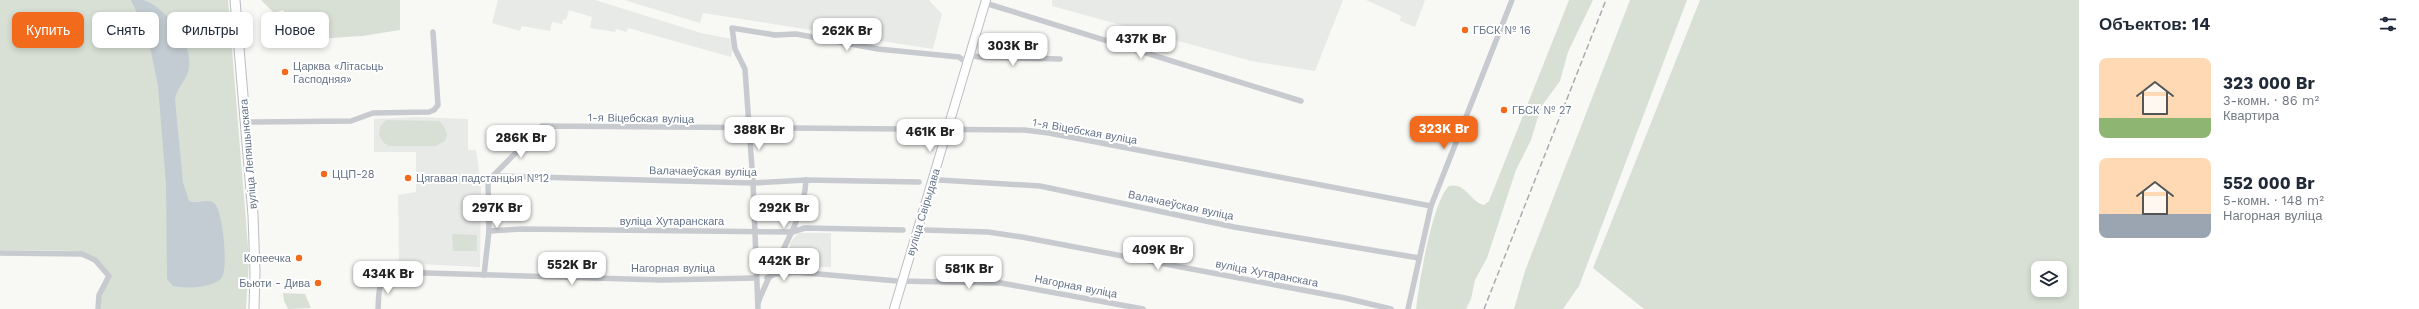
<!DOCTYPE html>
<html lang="ru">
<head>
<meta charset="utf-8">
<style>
	:root { --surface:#fff; --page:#f2f2f3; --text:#1f2937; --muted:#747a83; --accent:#f26a1b }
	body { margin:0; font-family:"Work Sans",sans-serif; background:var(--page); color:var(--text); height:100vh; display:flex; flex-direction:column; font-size:15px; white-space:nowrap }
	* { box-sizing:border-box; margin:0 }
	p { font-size:13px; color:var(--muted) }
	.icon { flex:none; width:22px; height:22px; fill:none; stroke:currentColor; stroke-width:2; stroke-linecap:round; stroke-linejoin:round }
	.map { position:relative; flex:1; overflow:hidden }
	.drawer { display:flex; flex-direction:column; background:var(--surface); width:340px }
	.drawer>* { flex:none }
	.banner { position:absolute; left:12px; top:12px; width:380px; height:36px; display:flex; gap:8px }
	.controls { position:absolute; left:2031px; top:261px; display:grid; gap:8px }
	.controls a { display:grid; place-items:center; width:36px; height:36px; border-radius:8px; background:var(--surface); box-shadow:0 2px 6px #0003; font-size:20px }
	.price { position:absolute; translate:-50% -34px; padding:0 9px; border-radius:8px; background:#fff; color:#222; font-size:13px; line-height:26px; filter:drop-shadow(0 1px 2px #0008) }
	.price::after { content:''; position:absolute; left:50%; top:24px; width:12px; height:9px; margin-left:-6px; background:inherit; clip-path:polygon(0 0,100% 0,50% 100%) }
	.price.active { background:var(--accent); color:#fff }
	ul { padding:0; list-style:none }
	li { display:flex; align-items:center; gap:12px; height:100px; padding:0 20px }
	li span { display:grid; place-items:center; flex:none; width:112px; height:80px; border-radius:8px; color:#555 }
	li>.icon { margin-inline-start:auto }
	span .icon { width:48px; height:48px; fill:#fffc; stroke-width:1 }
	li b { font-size:17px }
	h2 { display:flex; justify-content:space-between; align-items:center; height:48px; padding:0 20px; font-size:17px }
	.pill { padding:0 14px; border-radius:8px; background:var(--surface); box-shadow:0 2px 6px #0003; font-size:14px; line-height:36px }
	.pill.active { background:var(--accent); color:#fff }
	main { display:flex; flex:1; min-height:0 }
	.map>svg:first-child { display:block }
	.built { fill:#e8eae8 }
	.green { fill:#d8e0d5; fill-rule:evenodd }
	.water { fill:#c3ccd2 }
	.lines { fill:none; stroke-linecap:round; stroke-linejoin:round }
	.secondary-casing { stroke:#bbbfc5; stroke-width:10 }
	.primary-casing { stroke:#babdc2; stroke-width:11 }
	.street { stroke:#c7cace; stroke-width:5.5 }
	.secondary { stroke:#fff; stroke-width:8 }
	.primary { stroke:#fff; stroke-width:9 }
	.rail { stroke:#a7acb3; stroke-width:1.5; stroke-dasharray:6 3; stroke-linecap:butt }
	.poi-dot { fill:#f26a1b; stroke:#fff; stroke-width:1.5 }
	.labels { text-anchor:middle; stroke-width:4; stroke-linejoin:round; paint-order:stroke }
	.poi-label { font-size:11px; fill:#647488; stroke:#fff; text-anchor:start }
	.street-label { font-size:11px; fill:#647488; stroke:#fff }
</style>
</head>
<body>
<main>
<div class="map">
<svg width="2079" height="309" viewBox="0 0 2079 309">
	<rect width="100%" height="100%" fill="#f8f8f5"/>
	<!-- built -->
	<g class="built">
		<path d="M 498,0 L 595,0 L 701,33 L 732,39 L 732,52 L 731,57 L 628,28 L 626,32 L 616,29 L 615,32 L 590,28 L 592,17 L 569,10 L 566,20 L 563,19 L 562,24 L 552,22 L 550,31 L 522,26 L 520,31 L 492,23 Z"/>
		<path d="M 624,0 L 929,0 L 942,14 L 933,49 L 703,13 L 700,23 Z"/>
		<path d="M 1052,0 L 1343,0 L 1315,71 L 1251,61 L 1052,6 Z"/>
		<path d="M 1366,0 L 1425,0 L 1415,27 L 1400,21 L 1401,16 Z"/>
		<path d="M 415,117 L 468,119 L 468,150 L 476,150 L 481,184 L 480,267 L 399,263 L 398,195 L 416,192 L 416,152 L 374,152 L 374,119 Z"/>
		<path d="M 798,233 L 831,233 L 831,267 L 790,267 L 790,243 Z"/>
	</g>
	<!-- green -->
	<g class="green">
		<path d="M 0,0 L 228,0 L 249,259 L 246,309 L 98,309 L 107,272 L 78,251 L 0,250 Z"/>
		<path d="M 261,0 L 400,0 L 400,30 L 362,36 L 316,39 L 298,33 L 290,24 L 283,10 L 274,13 Z"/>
		<path d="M 1569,0 L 1593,0 L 1568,52 L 1560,81 L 1541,107 L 1531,140 L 1516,170 L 1487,258 L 1475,280 L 1471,299 L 1466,309 L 1416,309 C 1419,284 1432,202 1449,186 C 1466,182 1470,202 1484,205 L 1489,201 Z"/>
		<path d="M 1630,0 L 1687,0 L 1579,286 L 1563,309 L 1514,309 L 1525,271 Z"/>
		<path d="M 1700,0 L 2079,0 L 2079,309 L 1644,309 L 1593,268 ZM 2038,268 L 2060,268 L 2060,290 L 2038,290 Z"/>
		<path d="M 386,120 L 439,121 L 444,126 L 447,135 L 445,141 L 436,146 L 389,146 L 384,143 L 379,135 L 380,127 Z"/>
		<path d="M 452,234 L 477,235 L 477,251 L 453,251 Z"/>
		<path d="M 283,293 L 305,294 L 311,308 L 288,309 L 284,301 Z"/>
	</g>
	<!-- water -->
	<path class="water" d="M 131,0 C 134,0 140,0 143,0 C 166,7 193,43 189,67 C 188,80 176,87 175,100 L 183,182 L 189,201 C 197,205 208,197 215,204 C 223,212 229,271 221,279 C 210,288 187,289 173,286 L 167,279 L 166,184 L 158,86 L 148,37 Z"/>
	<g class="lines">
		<!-- secondary casing -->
		<g class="secondary-casing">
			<path id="secondary" d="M 894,309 L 986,0"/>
		</g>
		<!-- primary casing -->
		<g class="primary-casing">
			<path id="primary" d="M 235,0 L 253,215 L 255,272 L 254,309"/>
		</g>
		<!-- street -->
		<g class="street">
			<path d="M 985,3 L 1301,101"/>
			<path d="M 969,55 L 979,57 L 1060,59"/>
			<path d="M 246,122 L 351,121 L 373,113 L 429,112 L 434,110 L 438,105 L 433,32"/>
			<path d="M 491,180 L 500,176 L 753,183 L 806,180 L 919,182"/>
			<path d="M 939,180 L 1040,186 L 1234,227 L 1419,258"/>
			<path d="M 925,230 L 988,232 L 1022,237 L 1345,298 L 1391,309"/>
			<path d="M 489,231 L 522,229 L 792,232 L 805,228 L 903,230"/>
			<path d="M 0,253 L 82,254 L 95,260 L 109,276 L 99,295 L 98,309"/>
			<path d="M 484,275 L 489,231 L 488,181 L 542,126 L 1024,130 L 1049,133 L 1431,206"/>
			<path d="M 767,278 L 774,274 L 796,272 L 897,281 L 1001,283 L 1143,309"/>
			<path d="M 758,303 C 773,261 804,224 806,180"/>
			<path d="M 378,309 C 379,293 377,280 393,272 L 661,280 L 756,278"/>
			<path d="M 758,309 L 753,183 L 745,69 L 735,49 L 732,28 L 775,35 L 796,34 L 878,49 L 959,57 L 967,63"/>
			<path d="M 1408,309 L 1431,206 L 1512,0"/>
		</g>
		<!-- secondary -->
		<use href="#secondary" class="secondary"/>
		<!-- primary -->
		<use href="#primary" class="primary"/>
		<!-- rail -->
		<path class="rail" d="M 1484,309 L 1606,0"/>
	</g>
	<!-- markers -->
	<g class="poi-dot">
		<circle cx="1465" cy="30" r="4"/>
		<circle cx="285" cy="72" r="4"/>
		<circle cx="1504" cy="110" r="4"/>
		<circle cx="324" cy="174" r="4"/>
		<circle cx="408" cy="178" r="4"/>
		<circle cx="299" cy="258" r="4"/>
		<circle cx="318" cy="283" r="4"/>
	</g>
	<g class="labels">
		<!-- poi labels -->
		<g class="poi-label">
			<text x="1473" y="34">ГБСК № 16</text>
			<text x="293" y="70">Царква «Літасьць<tspan x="293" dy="13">Гасподняя»</tspan></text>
			<text x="1512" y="114">ГБСК № 27</text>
			<text x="332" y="178">ЦЦП-28</text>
			<text x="416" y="182">Цягавая падстанцыя №12</text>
			<text x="291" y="262" text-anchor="end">Копеечка</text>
			<text x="310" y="287" text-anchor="end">Бьюти - Дива</text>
		</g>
		<!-- street labels -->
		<g class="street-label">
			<text transform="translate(641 118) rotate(1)" y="4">1-я Віцебская вуліца</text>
			<text transform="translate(1085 131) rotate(10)" y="4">1-я Віцебская вуліца</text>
			<text transform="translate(248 154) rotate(-95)" y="4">вуліца Лепяшынскага</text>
			<text transform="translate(703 171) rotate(1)" y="4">Валачаеўская вуліца</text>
			<text transform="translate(1181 205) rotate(12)" y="4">Валачаеўская вуліца</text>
			<text transform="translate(923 212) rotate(-73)" y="4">вуліца Свірыдава</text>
			<text x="672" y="225">вуліца Хутаранскага</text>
			<text x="673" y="272">Нагорная вуліца</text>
			<text transform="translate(1267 273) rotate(11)" y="4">вуліца Хутаранскага</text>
			<text transform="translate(1076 286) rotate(11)" y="4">Нагорная вуліца</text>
		</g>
	</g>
</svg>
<div class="controls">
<a><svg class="icon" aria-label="layers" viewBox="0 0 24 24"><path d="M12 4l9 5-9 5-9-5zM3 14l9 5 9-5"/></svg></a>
</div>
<b class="price" style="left:847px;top:52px">262K Br</b>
<b class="price" style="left:1141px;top:60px">437K Br</b>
<b class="price" style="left:1013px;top:67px">303K Br</b>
<b class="price active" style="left:1444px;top:150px">323K Br</b>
<b class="price" style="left:759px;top:151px">388K Br</b>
<b class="price" style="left:930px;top:153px">461K Br</b>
<b class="price" style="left:521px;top:159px">286K Br</b>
<b class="price" style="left:497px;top:229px">297K Br</b>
<b class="price" style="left:784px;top:229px">292K Br</b>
<b class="price" style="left:1158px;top:271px">409K Br</b>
<b class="price" style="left:784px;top:282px">442K Br</b>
<b class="price" style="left:572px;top:286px">552K Br</b>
<b class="price" style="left:969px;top:290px">581K Br</b>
<b class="price" style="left:388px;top:295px">434K Br</b>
<div class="banner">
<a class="pill active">Купить</a>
<a class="pill">Снять</a>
<a class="pill">Фильтры</a>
<a class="pill">Новое</a>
</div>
</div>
<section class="drawer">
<h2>Объектов: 14<svg class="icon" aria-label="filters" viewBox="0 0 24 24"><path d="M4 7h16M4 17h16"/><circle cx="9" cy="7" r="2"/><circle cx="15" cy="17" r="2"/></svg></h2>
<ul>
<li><span style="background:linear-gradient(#ffd9b3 75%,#8fb573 0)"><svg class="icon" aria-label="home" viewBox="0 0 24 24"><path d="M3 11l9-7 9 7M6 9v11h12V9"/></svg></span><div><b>323 000 Br</b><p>3-комн. · 86 m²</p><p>Квартира</p></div></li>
<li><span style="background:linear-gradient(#ffd9b3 70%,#9aa5b1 0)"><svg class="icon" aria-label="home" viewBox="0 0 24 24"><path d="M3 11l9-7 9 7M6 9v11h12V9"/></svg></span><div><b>552 000 Br</b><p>5-комн. · 148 m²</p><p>Нагорная вуліца</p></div></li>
</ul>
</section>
</main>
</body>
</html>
